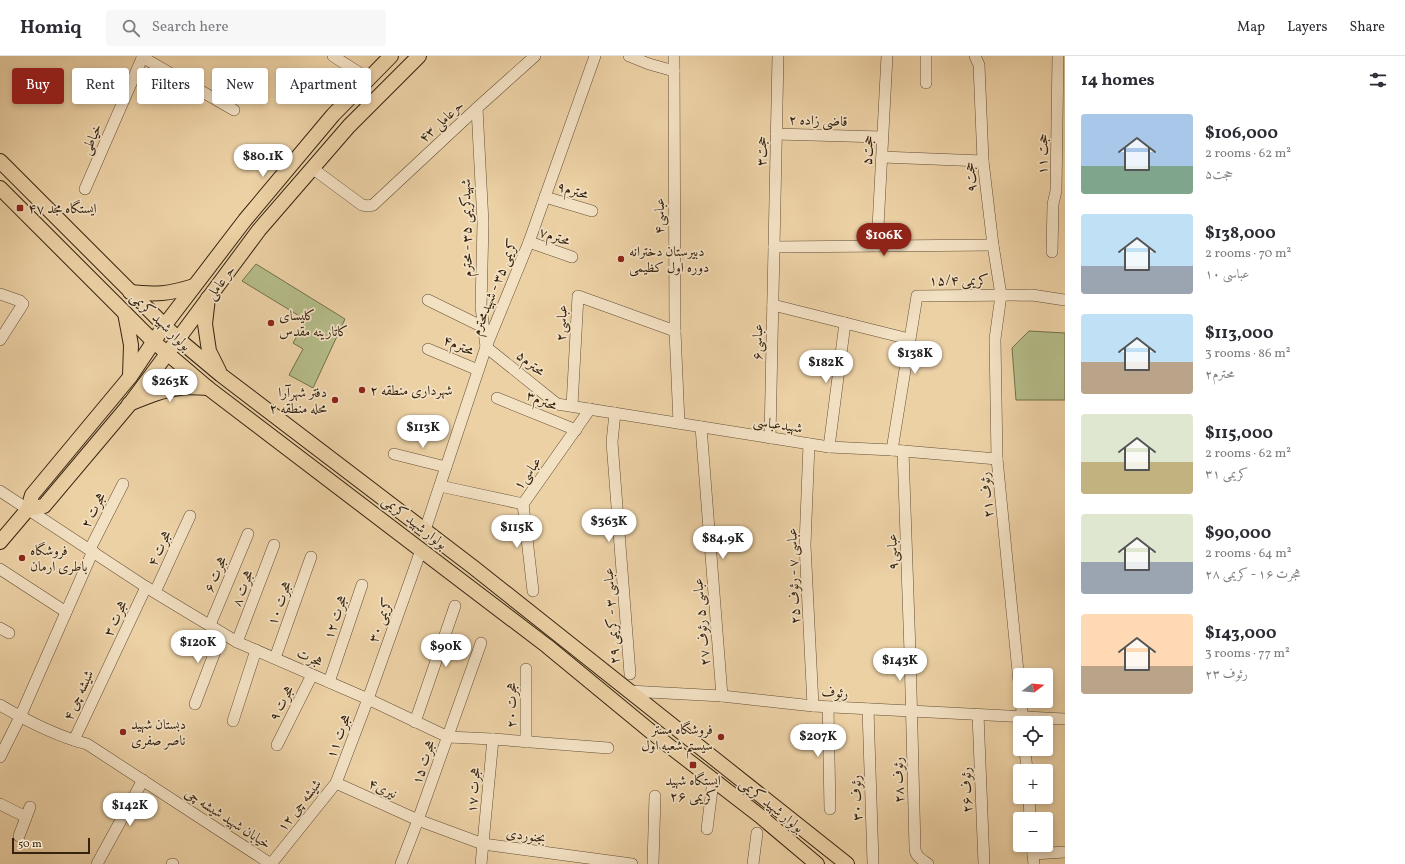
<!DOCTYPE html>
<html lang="en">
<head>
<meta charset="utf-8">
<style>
	:root { --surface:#fff; --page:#f7f7f7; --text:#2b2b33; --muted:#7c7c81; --line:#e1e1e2; --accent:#8f2418 }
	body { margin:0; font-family:Vollkorn,Amiri,serif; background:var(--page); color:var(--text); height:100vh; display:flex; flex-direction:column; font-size:15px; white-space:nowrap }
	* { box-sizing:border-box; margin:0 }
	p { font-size:13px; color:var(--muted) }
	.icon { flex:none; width:22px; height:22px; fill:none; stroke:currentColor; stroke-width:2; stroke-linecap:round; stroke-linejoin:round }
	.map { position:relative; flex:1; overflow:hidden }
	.details { display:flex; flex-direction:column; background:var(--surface); width:340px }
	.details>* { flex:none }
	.top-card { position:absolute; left:12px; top:12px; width:380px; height:36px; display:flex; gap:8px }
	.needle { width:26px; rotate:74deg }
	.controls { position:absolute; left:1013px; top:612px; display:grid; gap:8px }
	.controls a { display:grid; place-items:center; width:40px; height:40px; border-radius:4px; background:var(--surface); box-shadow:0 2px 6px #0003; font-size:20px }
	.scale { position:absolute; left:12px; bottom:10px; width:78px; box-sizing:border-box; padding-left:4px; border:2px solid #352310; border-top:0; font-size:11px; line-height:14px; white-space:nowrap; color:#352310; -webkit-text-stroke:3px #f3e1c4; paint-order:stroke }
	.price { position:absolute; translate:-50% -34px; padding:0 9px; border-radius:14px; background:#fff; color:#222; font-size:13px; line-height:26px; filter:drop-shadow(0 1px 2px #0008) }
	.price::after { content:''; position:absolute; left:50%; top:24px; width:12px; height:9px; margin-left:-6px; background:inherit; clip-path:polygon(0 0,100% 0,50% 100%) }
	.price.active { background:var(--accent); color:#fff }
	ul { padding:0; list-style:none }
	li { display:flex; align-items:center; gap:12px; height:100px; padding:0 16px }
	li span { display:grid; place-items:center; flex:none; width:112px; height:80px; border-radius:4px; color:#555 }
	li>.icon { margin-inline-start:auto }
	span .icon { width:48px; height:48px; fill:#fffc; stroke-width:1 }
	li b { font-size:17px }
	h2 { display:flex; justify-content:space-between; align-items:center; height:48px; padding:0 16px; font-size:17px }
	.chip { padding:0 14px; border-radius:4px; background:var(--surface); box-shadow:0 2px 6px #0003; font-size:14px; line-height:36px }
	.chip.active { background:var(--accent); color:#fff }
	header { display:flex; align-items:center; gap:24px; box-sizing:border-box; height:56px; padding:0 20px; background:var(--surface); border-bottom:1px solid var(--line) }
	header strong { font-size:19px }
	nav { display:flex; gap:22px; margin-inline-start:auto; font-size:14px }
	.search { width:280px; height:36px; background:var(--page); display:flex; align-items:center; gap:10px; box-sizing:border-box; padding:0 14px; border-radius:4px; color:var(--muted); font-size:15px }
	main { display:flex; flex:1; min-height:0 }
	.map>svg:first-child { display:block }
	.green { fill:#b4bc89; stroke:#74704c }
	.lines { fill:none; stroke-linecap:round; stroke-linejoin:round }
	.minor-casing { stroke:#634e35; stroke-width:12 }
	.major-casing { stroke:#352310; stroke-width:16 }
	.minor { stroke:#f3e1c4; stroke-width:11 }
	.major { stroke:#ecd1a5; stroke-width:14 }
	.poi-dot { fill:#8f2418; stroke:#f3e1c4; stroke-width:1.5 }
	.labels { text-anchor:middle; stroke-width:3.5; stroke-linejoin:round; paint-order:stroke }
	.street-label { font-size:14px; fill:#352310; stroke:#f3e1c4 }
	.poi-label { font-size:14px; fill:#352310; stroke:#f3e1c4; text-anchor:start }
</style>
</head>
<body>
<header>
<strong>Homiq</strong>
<div class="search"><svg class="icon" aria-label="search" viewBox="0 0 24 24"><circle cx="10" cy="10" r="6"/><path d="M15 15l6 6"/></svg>Search here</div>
<nav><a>Map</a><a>Layers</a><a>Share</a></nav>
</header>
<main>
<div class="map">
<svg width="1065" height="808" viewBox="0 0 1065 808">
	<rect width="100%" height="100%" fill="#ecd1a5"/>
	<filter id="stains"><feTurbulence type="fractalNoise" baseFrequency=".005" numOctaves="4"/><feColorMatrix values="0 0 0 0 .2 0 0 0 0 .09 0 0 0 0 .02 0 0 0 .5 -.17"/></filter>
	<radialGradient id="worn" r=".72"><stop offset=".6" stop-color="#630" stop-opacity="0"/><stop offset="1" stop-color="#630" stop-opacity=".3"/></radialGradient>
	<!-- green -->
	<g class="green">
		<path d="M 256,208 L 345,263 L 313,332 L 289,319 L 303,293 L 293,287 L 306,264 L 242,225 Z"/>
		<path d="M 1029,275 L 1065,277 L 1065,344 L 1016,344 L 1012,292 Z"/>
	</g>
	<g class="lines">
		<!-- minor casing -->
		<g class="minor-casing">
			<g id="minor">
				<path d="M 333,0 L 369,23"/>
				<path d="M 629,0 L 649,8 L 674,15"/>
				<path d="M 674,0 L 675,275 L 679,367"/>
				<path d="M 926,0 L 926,27"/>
				<path d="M 975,0 L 979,9 L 983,105 L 993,189 L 1001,239 L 995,283 L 997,403 L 1020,636"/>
				<path d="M 142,1 L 234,54"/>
				<path d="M 477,52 L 483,167 L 481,251 L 486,291 L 557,348 L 829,391 L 892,394 L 997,403"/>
				<path d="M 776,78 L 882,81"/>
				<path d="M 882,101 L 983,105"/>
				<path d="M 312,112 L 362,149 L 368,150 L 373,149 L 477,52 L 535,0"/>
				<path d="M 85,133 L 143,0"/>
				<path d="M 545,141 L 592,155"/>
				<path d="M 529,186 L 572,201"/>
				<path d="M 877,190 L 887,0"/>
				<path d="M 774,191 L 993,189"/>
				<path d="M 1052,196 L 1053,148 L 1056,135 L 1058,0"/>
				<path d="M 0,238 L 20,245 L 23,248 L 0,284"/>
				<path d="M 428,244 L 483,271"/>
				<path d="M 773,249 L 909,283"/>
				<path d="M 428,293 L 478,314"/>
				<path d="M 497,342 L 576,374"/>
				<path d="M 572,350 L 578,240 L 675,275"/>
				<path d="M 615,357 L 612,386 L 630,618"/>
				<path d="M 701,371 L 722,640"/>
				<path d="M 770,382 L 778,0"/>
				<path d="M 809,388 L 805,489 L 813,650"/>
				<path d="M 829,391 L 845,267"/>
				<path d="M 892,394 L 917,240 L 1032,239 L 1065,244"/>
				<path d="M 903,395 L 910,596 L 915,792 C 915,800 921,803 928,808"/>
				<path d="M 394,398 L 446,411"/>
				<path d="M 440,430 L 523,448 L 590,353"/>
				<path d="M 0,435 L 146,531 L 237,586 L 368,643 L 448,681 L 493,683 L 608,692"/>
				<path d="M 523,448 L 533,535"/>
				<path d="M 425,474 L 486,291 L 529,186 L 595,0"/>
				<path d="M 90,493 L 123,428"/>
				<path d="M 0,513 L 66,556"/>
				<path d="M 155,536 L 190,460"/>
				<path d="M 210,569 L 248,478"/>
				<path d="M 0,572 L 9,577"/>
				<path d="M 237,586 L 274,489"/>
				<path d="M 275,602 L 311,501"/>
				<path d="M 329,626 L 362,529"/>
				<path d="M 629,635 L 722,640 L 813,650 L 1065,663"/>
				<path d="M 1021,645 L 1023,666"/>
				<path d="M 195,648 L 222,577"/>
				<path d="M 0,649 C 27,665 56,680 87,688 L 271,808"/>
				<path d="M 828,651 L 830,753"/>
				<path d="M 868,653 L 873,806"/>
				<path d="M 978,658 L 984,808"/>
				<path d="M 233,665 L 256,594"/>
				<path d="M 415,666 L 455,550"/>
				<path d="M 74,684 L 146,531"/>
				<path d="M 526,686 L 526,613"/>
				<path d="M 277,689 L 312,619"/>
				<path d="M 1025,693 L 1027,715"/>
				<path d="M 0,701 L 20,661 L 93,495"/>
				<path d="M 336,727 L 418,764 L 483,788 L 632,808"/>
				<path d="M 1029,741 L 1030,763"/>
				<path d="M 0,748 L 26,761"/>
				<path d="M 707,773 L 713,725"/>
				<path d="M 19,780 L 30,751"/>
				<path d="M 1032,789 L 1034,808"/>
				<path d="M 1033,798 L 1065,796"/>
				<path d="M 97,808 L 143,724"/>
				<path d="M 172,808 L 173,808"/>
				<path d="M 271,808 L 336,727 L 368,643 L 421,494"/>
				<path d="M 401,808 L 418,764 L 481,587"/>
				<path d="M 481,808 L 493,683"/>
				<path d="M 653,808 L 655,740"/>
				<path d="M 753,808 L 757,777"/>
			</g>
		</g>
		<!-- major casing -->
		<g class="major-casing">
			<g id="major">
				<path d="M 0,105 L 178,283 L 221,319 L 473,511 L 847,808"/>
				<path d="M 0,132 L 154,286 L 208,332 L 547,590 L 655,679 L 760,760 L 817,808"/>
				<path d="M 130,236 C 155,239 169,238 194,230"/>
				<path d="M 208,242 L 205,268 L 209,295 L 219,315"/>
				<path d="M 125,257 L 131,289 L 130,320"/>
				<path d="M 129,348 C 146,341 162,334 180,332 C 189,330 199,332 208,332"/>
				<path d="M 28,453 L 44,450 L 129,349 L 259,174 L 349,70 L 419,0"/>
				<path d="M 0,486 L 28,453 L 32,439 L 130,321 L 164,270 L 245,164 L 333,59 L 391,0"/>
			</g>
		</g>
		<!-- minor -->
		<use href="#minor" class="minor"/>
		<!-- major -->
		<use href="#major" class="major"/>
	</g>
	<!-- markers -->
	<g class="poi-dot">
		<rect x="16" y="148" width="8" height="8" rx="2"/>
		<circle cx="621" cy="203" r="4"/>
		<circle cx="271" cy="267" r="4"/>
		<circle cx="362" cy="334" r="4"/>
		<circle cx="335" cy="344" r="4"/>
		<circle cx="22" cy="502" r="4"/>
		<circle cx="123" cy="676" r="4"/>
		<circle cx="721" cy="681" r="4"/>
		<rect x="689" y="705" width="8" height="8" rx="2"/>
	</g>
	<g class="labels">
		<!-- street labels -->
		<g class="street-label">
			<text transform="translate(818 64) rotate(2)" y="5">قاضی زاده ۲</text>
			<text transform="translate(441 65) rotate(-43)" y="5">حرعاملی ۴۳</text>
			<text transform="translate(91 83) rotate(-67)" y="5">خیاطی</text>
			<text transform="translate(867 94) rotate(-87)" y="5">حجت۵</text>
			<text transform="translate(761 95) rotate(-89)" y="5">حجت۳</text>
			<text transform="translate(1042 98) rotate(-89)" y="5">حجت ۱۱</text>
			<text transform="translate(970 121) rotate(-96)" y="5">حجت۹</text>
			<text transform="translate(573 134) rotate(17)" y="5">محترم۹</text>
			<text transform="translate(659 160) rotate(-90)" y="5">عباسی۴</text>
			<text transform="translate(466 172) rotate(-91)" y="5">شهیدکریمی ۳۵ - محترم</text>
			<text transform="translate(555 180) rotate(19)" y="5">محترم۷</text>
			<text x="959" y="229">کریمی ۱۵/۴</text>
			<text transform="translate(220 226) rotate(-53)" y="5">حر عاملی</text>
			<text transform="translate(494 231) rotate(-68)" y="5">کریمی ۳۵ - شهیدمحترم</text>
			<text transform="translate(161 265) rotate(44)" y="5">بولوار شهید کریمی</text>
			<text transform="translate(561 267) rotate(-87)" y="5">عباسی۲</text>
			<text transform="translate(757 286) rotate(-89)" y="5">عباسی۶</text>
			<text transform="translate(459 289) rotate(23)" y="5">محترم۴</text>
			<text transform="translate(531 307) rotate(39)" y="5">محترم۵</text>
			<text transform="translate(542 344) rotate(22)" y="5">محترم۳</text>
			<text transform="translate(778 368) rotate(9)" y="5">شهیدعباسی</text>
			<text transform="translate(527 417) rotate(-54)" y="5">عباسی۱</text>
			<text transform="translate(986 439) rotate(-95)" y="5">رئوف ۲۱</text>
			<text transform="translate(93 454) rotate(-63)" y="5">هجرت ۲</text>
			<text transform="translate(415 466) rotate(38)" y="5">بولوار شهید کریمی</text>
			<text transform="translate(159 492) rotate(-65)" y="5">هجرت ۴</text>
			<text transform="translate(892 496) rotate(-92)" y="5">عباسی۹</text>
			<text transform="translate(215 518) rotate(-67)" y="5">هجرت ۶</text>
			<text transform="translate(793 520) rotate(-92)" y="5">عباسی ۷ - رئوف ۲۵</text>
			<text transform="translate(242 532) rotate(-69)" y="5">هجرت ۸</text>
			<text transform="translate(279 547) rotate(-70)" y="5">هجرت ۱۰</text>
			<text transform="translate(611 560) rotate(-94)" y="5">عباسی ۳ - کریمی ۲۹</text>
			<text transform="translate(335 561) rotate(-71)" y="5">هجرت ۱۲</text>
			<text transform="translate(115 562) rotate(-65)" y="5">هجرت ۳</text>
			<text transform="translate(380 564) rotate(-70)" y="5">کریمی ۳۰</text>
			<text transform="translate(701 566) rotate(-95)" y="5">عباسی ۵ رئوف ۲۷</text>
			<text transform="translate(310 601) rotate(24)" y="5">هجرت</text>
			<text transform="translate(835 636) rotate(3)" y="5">رئوف</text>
			<text transform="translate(78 639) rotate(-65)" y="5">شیشه چی ۴</text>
			<text transform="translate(281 647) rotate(-63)" y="5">هجرت ۹</text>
			<text transform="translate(511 649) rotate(-90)" y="5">هجرت ۲۰</text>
			<text transform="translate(338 680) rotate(-69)" y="5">هجرت ۱۱</text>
			<text transform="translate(423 706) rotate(-71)" y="5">هجرت ۱۵</text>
			<text transform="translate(898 724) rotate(-91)" y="5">رئوف ۲۸</text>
			<text transform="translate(383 732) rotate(24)" y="5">نیری۴</text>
			<text transform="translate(473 734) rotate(-85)" y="5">هجرت ۱۷</text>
			<text transform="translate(966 734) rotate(-92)" y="5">رئوف ۲۶</text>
			<text transform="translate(856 742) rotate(-92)" y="5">رئوف ۳۰</text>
			<text transform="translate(299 749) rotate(-52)" y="5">شیشه چی ۱۲</text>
			<text transform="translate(772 749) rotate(39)" y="5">بولوار شهید کریمی</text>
			<text transform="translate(228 762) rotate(33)" y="5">خیابان شهید شیشه چی</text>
			<text transform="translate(526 779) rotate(8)" y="5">بجنوردی</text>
		</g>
		<!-- poi labels -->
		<g class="poi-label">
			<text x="28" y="157">ایستگاه مجد ۴۷</text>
			<text x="629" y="200">دبیرستان دخترانه<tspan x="629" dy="16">دوره اول کظیمی</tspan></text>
			<text x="279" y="264">کلیسای<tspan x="279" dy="16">کاتارینه مقدس</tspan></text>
			<text x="370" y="339">شهرداری منطقه ۲</text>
			<text x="327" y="341" text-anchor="end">دفتر شهرآرا<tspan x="327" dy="16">محله منطقه ۲</tspan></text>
			<text x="30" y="499">فروشگاه<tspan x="30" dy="16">باطری ارمان</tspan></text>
			<text x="131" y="673">دبستان شهید<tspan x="131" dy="16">ناصر صفری</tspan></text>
			<text x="713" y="678" text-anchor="end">فروشگاه مستر<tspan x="713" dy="16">سیستم شعبه اول</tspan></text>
			<text x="693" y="729" text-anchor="middle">ایستگاه شهید<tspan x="693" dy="16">کریمی ۲۶</tspan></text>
		</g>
	</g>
	<rect width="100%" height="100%" filter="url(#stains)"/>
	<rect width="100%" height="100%" fill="url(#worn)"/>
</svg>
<div class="controls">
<a><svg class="needle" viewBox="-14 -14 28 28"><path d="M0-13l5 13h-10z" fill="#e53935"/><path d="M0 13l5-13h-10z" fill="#7c7c81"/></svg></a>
<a><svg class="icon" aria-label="locate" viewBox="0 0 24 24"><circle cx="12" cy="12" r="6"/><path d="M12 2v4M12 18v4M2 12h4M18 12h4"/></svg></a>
<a>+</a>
<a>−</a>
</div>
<div class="scale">50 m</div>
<b class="price" style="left:263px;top:122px">$80.1K</b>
<b class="price active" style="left:884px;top:201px">$106K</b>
<b class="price" style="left:915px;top:319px">$138K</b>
<b class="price" style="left:826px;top:328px">$182K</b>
<b class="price" style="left:170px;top:347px">$263K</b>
<b class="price" style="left:423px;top:393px">$113K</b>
<b class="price" style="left:609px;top:487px">$363K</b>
<b class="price" style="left:517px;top:493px">$115K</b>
<b class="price" style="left:723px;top:504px">$84.9K</b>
<b class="price" style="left:198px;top:608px">$120K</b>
<b class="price" style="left:446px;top:612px">$90K</b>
<b class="price" style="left:900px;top:626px">$143K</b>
<b class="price" style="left:818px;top:702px">$207K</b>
<b class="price" style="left:130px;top:771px">$142K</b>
<div class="top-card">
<a class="chip active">Buy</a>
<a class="chip">Rent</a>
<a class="chip">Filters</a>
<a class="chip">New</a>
<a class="chip">Apartment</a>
</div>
</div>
<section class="details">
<h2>14 homes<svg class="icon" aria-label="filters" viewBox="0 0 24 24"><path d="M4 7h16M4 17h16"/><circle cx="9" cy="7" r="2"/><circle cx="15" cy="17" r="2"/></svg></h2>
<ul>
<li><span style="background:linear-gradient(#a9c7e8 65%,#7fa58c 0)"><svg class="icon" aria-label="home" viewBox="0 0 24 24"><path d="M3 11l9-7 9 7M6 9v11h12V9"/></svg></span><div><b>$106,000</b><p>2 rooms · 62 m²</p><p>حجت۵</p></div></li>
<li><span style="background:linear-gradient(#bfe0f5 65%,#9aa5b1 0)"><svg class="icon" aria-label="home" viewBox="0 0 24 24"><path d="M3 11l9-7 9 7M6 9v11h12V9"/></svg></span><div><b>$138,000</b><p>2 rooms · 70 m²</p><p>عباسی ۱۰</p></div></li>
<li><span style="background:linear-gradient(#bfe0f5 60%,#b9a48a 0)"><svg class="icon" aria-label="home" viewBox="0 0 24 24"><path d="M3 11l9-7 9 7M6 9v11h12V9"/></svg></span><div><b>$113,000</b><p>3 rooms · 86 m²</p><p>محترم۲</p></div></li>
<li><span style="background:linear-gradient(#dfe7d0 60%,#c2b280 0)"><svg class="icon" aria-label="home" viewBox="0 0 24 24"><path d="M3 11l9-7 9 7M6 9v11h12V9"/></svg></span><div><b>$115,000</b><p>2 rooms · 62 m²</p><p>کریمی ۳۱</p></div></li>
<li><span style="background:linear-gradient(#dfe7d0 60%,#9aa5b1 0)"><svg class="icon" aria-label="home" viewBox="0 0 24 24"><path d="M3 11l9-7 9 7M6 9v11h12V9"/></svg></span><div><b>$90,000</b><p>2 rooms · 64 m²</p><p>هجرت ۱۶ - کریمی ۲۸</p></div></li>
<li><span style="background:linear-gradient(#ffd9b3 65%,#b9a48a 0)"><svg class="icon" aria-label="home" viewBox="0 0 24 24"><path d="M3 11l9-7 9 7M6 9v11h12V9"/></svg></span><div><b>$143,000</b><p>3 rooms · 77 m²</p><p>رئوف ۲۳</p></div></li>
</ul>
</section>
</main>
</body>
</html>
